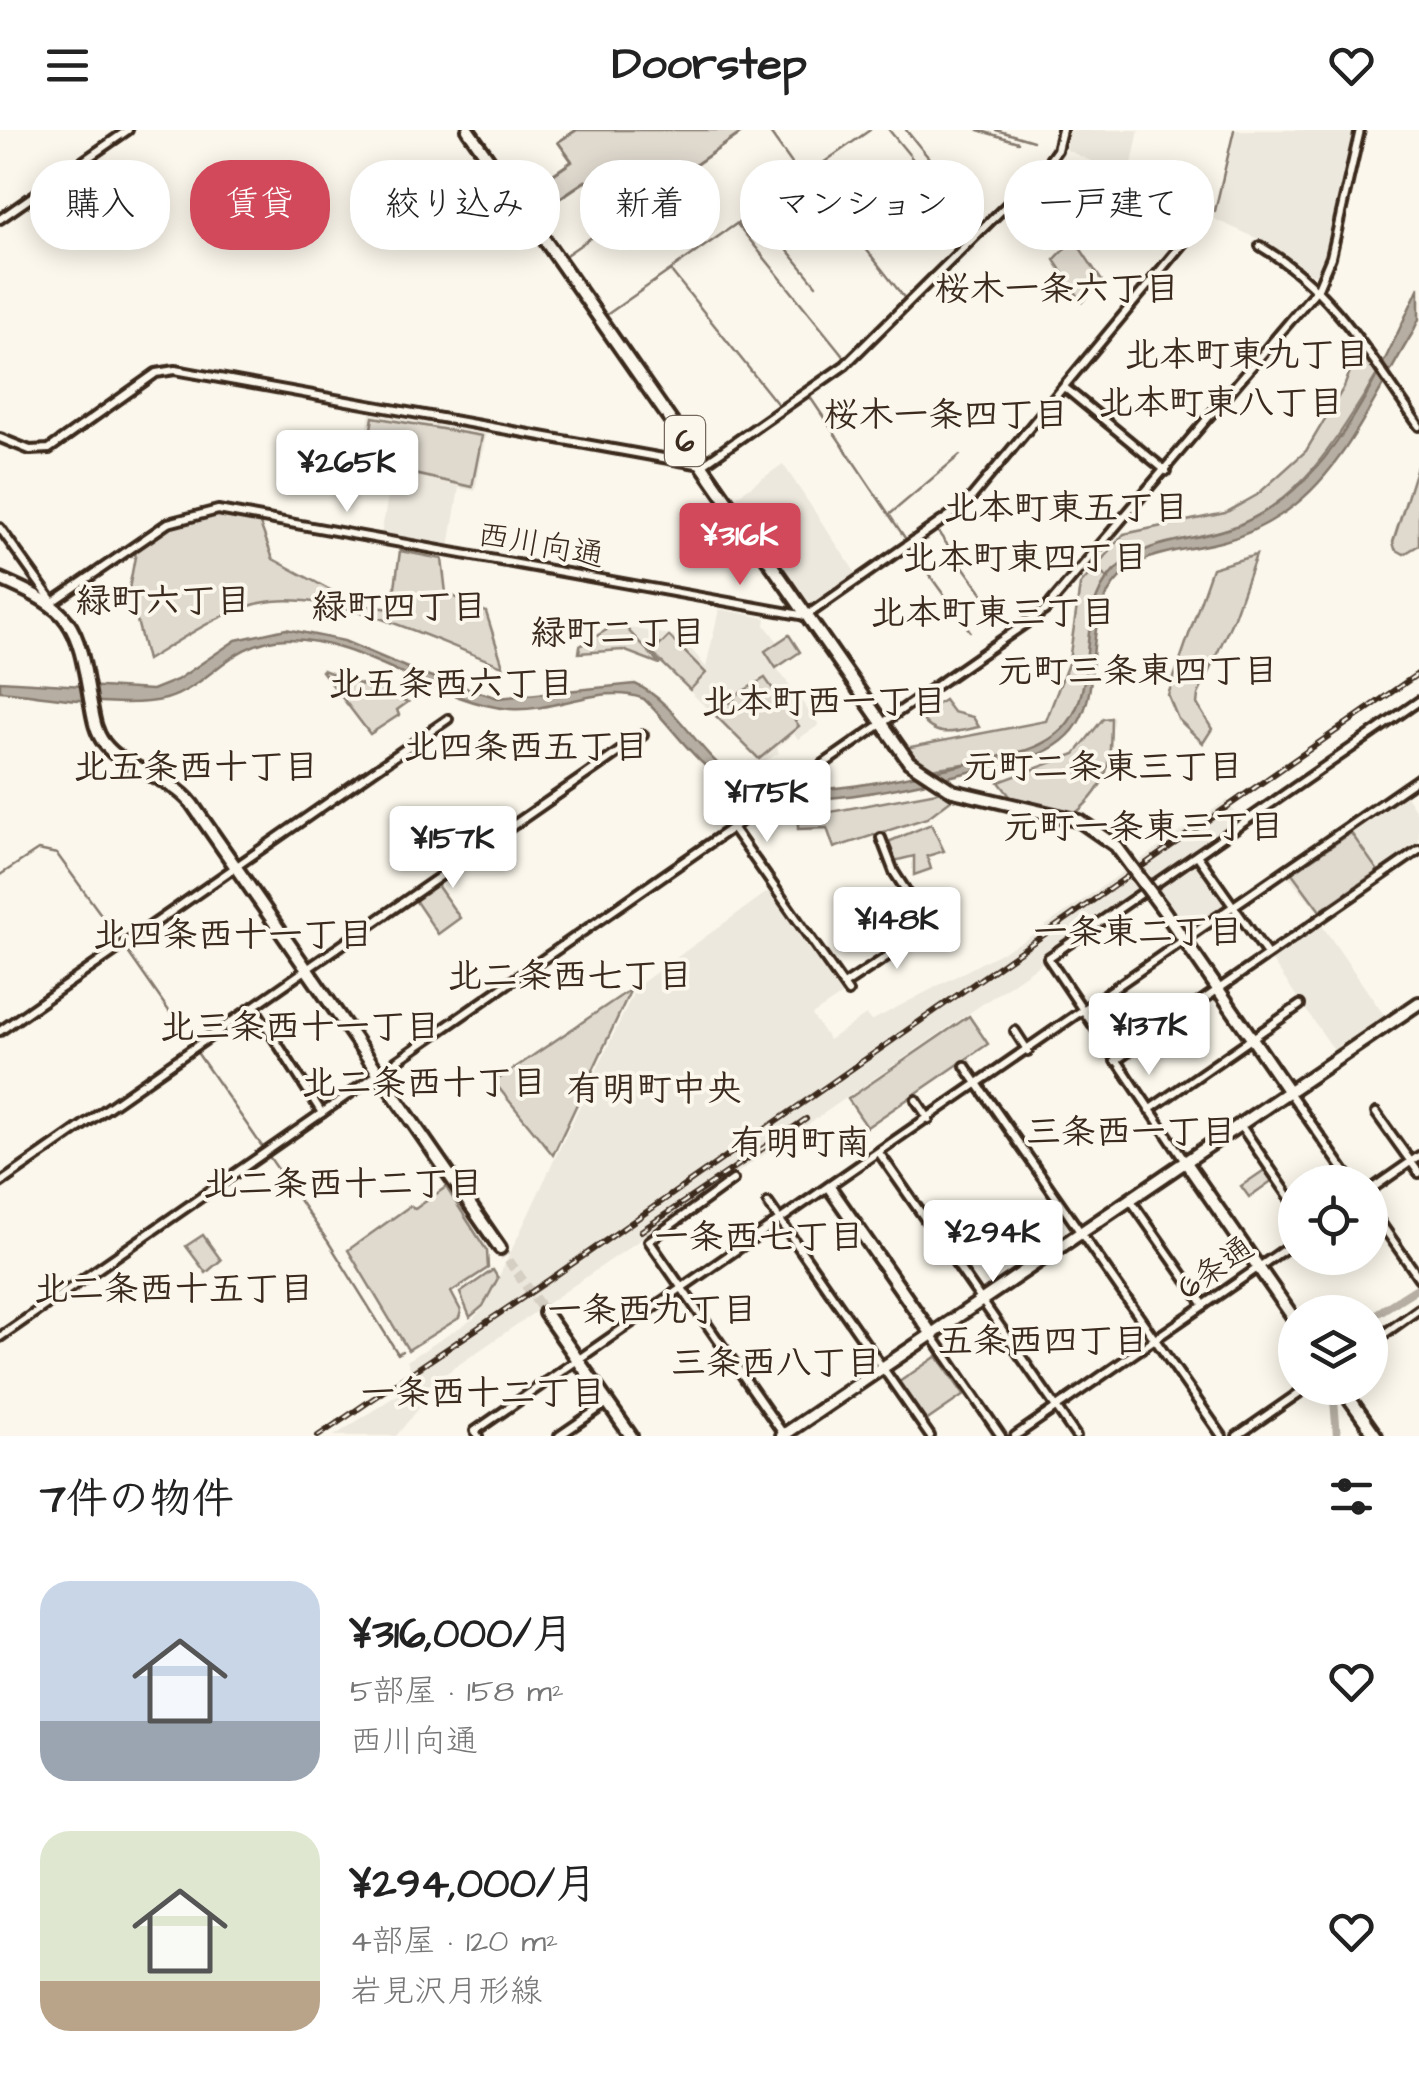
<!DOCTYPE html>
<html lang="ja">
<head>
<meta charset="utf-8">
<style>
	:root { --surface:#fff; --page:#f6f6f6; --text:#222; --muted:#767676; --accent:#d1495b }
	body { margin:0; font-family:"Architects Daughter","Klee One",sans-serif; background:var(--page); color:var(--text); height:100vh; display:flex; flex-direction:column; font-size:38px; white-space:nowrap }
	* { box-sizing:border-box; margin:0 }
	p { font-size:32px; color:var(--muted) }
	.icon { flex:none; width:55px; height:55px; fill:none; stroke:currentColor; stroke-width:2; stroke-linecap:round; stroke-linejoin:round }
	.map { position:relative; height:1306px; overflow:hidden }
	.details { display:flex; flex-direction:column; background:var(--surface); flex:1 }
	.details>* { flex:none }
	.hud { position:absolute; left:30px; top:30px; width:1360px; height:90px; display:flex; gap:20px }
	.fabs { position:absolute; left:1278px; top:1035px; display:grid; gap:20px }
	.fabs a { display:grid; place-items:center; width:110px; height:110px; border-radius:50%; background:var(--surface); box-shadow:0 5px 25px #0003; font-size:50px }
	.price { position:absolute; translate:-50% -85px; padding:0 22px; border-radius:10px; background:#fff; color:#222; font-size:32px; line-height:65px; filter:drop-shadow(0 2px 5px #0008) }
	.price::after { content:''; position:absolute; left:50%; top:60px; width:30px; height:22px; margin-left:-15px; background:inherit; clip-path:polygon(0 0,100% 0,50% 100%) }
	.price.current { background:var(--accent); color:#fff }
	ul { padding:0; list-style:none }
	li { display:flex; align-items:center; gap:30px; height:250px; padding:0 40px }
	li span { display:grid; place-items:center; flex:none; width:280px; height:200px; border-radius:30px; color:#555 }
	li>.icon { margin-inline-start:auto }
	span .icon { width:120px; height:120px; fill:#fffc; stroke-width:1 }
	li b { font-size:42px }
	h2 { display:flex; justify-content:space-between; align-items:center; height:120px; padding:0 40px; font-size:42px }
	.pill { padding:0 35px; border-radius:40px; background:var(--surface); box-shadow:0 5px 25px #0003; font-size:35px; line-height:90px }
	.pill.current { background:var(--accent); color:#fff }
	header { display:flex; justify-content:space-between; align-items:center; height:130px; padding:0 40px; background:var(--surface); font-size:45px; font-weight:700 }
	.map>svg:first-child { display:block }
	.built { fill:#ede8dd }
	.green { fill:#dfd9ce; stroke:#8d8276; stroke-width:2.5 }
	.water { fill:#b6aea2; stroke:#85796d; stroke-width:2.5 }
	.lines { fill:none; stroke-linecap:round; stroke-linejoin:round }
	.stream { stroke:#85796d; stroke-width:2.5 }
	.river { stroke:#b6aea2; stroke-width:8 }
	.major-tunnel { stroke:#d5cec3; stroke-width:10; stroke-dasharray:10 5; stroke-linecap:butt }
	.minor-casing { stroke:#3b2a1e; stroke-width:14 }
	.major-casing { stroke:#3b2a1e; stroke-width:18 }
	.minor { stroke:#fbf7ec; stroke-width:6 }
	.major { stroke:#fbf7ec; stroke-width:10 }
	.rail-casing { stroke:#3b2a1e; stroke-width:6 }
	.rail { stroke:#fbf7ec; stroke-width:2.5; stroke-dasharray:8; stroke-linecap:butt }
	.major-bridge-casing { stroke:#3b2a1e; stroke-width:18; stroke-linecap:butt }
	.major-bridge { stroke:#fbf7ec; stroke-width:10 }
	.labels { text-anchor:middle; stroke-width:8; stroke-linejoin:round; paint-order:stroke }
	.shield { fill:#fbf7ec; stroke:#75685c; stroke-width:2.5 }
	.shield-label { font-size:30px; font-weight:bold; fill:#3b2a1e }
	.street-label { font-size:32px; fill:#3b2a1e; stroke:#fbf7ec }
	.neighbourhood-label { font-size:35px; font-weight:bold; fill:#3b2a1e; stroke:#fbf7ec }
</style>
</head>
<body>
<header><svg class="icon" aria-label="menu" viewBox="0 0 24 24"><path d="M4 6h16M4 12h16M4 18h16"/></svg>Doorstep<svg class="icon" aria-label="heart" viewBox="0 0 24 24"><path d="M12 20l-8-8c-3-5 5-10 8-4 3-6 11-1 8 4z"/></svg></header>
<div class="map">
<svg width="1419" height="1306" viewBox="0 0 1419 1306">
	<rect width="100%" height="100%" fill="#fbf7ec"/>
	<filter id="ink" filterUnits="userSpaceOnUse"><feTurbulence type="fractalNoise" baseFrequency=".01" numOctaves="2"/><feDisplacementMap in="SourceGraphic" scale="20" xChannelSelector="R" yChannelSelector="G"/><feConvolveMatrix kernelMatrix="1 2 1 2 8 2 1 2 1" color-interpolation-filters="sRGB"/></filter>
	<g filter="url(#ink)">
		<!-- built -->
		<g class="built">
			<path d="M 1066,0 L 1139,0 L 1129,49 L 1067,20 Z"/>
			<path d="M 1233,0 L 1357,0 L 1332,107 L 1319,143 L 1313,145 L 1267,113 L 1212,88 Z"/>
			<path d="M 370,283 L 486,304 L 475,361 L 459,358 L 449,417 L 381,405 L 392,344 L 361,334 Z"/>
			<path d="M 783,334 L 857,445 L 808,480 L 733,369 Z"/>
			<path d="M 719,479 L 766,488 L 765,495 L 778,512 L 765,522 L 819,595 L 798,609 L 794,604 L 777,618 L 779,623 L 762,633 L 625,497 L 681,507 L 706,537 Z"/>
			<path d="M 1404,663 L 1419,685 L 1419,715 L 1320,783 L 1286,744 Z"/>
			<path d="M 1227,670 L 1240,690 L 1047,825 L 1042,833 L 422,1260 L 425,1271 L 396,1306 L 334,1306 L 417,1252 L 407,1231 L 473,1189 L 485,1176 L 636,857 L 770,760 L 842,865 L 812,885 L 829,910 L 866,885 L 871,891 L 1025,810 Z"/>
			<path d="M 1197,726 L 1231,775 L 1188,805 L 1155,756 Z"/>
			<path d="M 1321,794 L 1386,888 L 1336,923 L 1270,828 Z"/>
		</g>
		<!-- green -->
		<g class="green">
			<path d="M 577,0 L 745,0 L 614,91 L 585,51 L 535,84 L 522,66 L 572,32 L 558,12 Z"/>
			<path d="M 1074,109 L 1102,151 L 1082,172 L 1054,130 Z"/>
			<path d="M 1359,218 L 1377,245 C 1335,311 1299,379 1219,402 C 1180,413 1145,412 1113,441 C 1099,456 1095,478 1092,497 C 1088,522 1088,549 1080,573 C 1060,630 977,630 927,640 L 905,618 L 1046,591 L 1069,531 L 1080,455 L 1124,404 L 1225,383 L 1257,365 L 1306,321 L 1344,257 Z"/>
			<path d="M 373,287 L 482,306 L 472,357 L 365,333 Z"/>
			<path d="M 292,310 L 321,315 L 319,328 L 290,322 Z"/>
			<path d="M 1419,330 L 1419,415 L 1404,424 L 1395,419 L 1393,412 Z"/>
			<path d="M 212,382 L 258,388 L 273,429 L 358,475 L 392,479 L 400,421 L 442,429 L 446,463 L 486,482 L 503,536 C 435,511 345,464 273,471 C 230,475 182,509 147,530 L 129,459 L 137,416 L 173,393 Z"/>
			<path d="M 1256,425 L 1234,487 L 1198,565 L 1197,574 L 1212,599 L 1203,613 L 1178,589 L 1168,565 L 1212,438 Z"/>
			<path d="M 613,496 L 625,497 L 660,534 L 623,520 L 579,523 L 580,516 Z"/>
			<path d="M 789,505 L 800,522 L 776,538 L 765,521 Z"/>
			<path d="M 669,506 L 706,543 L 690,560 L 652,523 Z"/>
			<path d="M 322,541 L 323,540 L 408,572 L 397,580 L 399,585 L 370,604 Z"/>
			<path d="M 765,548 L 799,596 L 759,629 L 712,582 L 714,570 L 733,573 L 735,566 Z"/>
			<path d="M 944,570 L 953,582 L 973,587 L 979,597 C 956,602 934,610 920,586 Z"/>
			<path d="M 1111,588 C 1110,634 1111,652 1076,683 L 1013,670 L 999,652 L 1075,624 L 1103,589 Z"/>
			<path d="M 942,661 L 952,669 L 927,688 L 834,718 L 827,698 L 798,699 L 798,688 Z"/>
			<path d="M 931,694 L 944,721 L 927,726 L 931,739 L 914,745 L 914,726 L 894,731 L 888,712 Z"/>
			<path d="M 1351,703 L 1378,741 L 1320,781 L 1292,743 Z"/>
			<path d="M 437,755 L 460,788 L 438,804 L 415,770 Z"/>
			<path d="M 631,859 L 553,1025 L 494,952 Z"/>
			<path d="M 969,886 L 988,914 L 867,997 L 848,969 Z"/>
			<path d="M 1266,1039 L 1273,1050 L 1249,1067 L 1241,1056 Z"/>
			<path d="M 446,1057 L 487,1121 L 488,1138 L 451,1162 L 461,1181 L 459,1188 L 408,1220 L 348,1120 L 410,1076 L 415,1079 Z"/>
			<path d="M 203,1105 L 221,1130 L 206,1143 L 186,1116 Z"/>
			<path d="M 493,1140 L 498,1148 L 483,1176 L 470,1187 L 460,1163 Z"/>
			<path d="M 937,1226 L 964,1265 L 926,1291 L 899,1252 Z"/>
		</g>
		<!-- water -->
		<path class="water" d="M 1419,157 L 1419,189 L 1412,204 C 1375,264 1342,348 1279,386 C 1262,397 1244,406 1224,411 C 1185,422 1142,418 1114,454 C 1071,510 1123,597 1031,627 C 956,644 797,693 731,655 C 696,635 672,596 644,569 C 604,552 554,583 510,579 C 436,573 361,508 287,509 C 230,510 209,557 166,569 C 123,580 46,565 0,561 L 0,551 L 152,560 L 177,550 L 236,510 L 286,499 L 344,511 L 417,542 L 498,568 L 635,554 C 675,571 698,623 735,648 C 785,683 965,634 1027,620 C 1119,590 1062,493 1114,441 C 1149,405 1198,413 1241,394 C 1334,354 1379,243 1419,157 Z"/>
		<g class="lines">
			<!-- stream -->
			<g class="stream">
				<path d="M 475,0 L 634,229"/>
				<path d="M 768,0 L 802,48"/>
				<path d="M 889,0 L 973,103"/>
				<path d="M 906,0 L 982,93"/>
				<path d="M 978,0 L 1018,12"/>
				<path d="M 996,0 L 1033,11"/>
				<path d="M 1353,9 L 1355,0"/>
				<path d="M 808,45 L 906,170"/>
				<path d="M 521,66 L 572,31 L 558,12 L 576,0"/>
				<path d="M 1215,81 L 1234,0"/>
				<path d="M 757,83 L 816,155"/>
				<path d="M 537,84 L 586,51 L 613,91"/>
				<path d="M 1335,91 L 1341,60"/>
				<path d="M 737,94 L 846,229"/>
				<path d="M 563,127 L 746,0"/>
				<path d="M 671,141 L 779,276"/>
				<path d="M 605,186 L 870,0"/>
				<path d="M 810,267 L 907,411"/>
				<path d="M 889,385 L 960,325"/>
				<path d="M 938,402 L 991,475"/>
				<path d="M 912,421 L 970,501"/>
				<path d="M 1098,441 L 1109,449"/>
				<path d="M 0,745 L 38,720 L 57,724 L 121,812"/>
				<path d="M 125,818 L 192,914"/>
				<path d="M 196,921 L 329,1113 L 398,1224 L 402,1221"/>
			</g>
			<!-- river -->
			<g class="river">
				<path d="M 1370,1188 L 1419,1157"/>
				<path d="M 1333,1258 L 1337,1306"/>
			</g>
			<!-- major-tunnel -->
			<path class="major-tunnel" d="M 500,1118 L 545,1183"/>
			<!-- minor casing -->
			<g class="minor-casing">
				<g id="minor">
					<path d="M 0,89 L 128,0"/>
					<path d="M 1260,116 C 1333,159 1372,229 1419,296"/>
					<path d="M 1064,257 L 1166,341"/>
					<path d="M 0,308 L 30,320 L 49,319 L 156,243 L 175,240 L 702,335 L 845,235 L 1044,38 L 1057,20 L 1062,0"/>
					<path d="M 0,398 L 53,472 L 168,393 L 218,380 L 806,486 L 966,374 L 1203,89"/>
					<path d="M 732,697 L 848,862"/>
					<path d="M 1197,725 L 1267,824"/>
					<path d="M 1187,808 L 1419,648"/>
					<path d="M 844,855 L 930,798 L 894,742 L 881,708"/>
					<path d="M 254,877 L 322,983"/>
					<path d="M 0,901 L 448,589"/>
					<path d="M 1015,901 L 1028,921"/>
					<path d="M 1115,931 L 1419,720"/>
					<path d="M 965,936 L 1222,1306"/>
					<path d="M 1289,962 L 1352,1052"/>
					<path d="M 916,970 L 929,989"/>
					<path d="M 1149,980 L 1300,875"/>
					<path d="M 1376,983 L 1419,1043"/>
					<path d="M 1241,996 L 1295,1075"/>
					<path d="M 880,1024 L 1076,1306"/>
					<path d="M 1186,1033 L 1048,828 L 1419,571"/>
					<path d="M 733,1050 L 649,1111 L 784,1305"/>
					<path d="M 0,1053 L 643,605"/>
					<path d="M 1370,1060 L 1419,1026"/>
					<path d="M 1132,1072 L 1204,1175"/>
					<path d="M 768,1073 L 930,1306"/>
					<path d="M 1370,1078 L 1419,1148"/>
					<path d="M 931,1204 L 1001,1306"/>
					<path d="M 0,1207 L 1045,480 L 1318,158 L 1331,127 L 1360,0"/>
					<path d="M 1370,1214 L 1419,1179"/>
					<path d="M 478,1306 L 475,1301 L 1181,812"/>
					<path d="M 559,1306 L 607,1273"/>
					<path d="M 1015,1306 L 1295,1112"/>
					<path d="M 1237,1306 L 1306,1258"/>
				</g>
			</g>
			<!-- major casing -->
			<g class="major-casing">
				<g id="major">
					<path d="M 468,0 L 909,632 L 953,661 L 1080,691"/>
					<path d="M 0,449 C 72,480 77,491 90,569 C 93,584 94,600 104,613 C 125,641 168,644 192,674 L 500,1118"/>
					<path d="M 1162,778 L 1289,962"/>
					<path d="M 1187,1034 L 1295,1190"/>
					<path d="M 830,1058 L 931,1203"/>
					<path d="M 545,1183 L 631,1306"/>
					<path d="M 1342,1258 L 1376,1306"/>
					<path d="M 782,1306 L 1419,873"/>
				</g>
			</g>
			<!-- minor -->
			<use href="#minor" class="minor"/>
			<!-- major -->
			<use href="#major" class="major"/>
			<!-- rail casing -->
			<g class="rail-casing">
				<g id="rail">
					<path d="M 641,1101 L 806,989"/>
					<path d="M 318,1306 L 549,1150 L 1419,543"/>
				</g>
			</g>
			<!-- rail -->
			<use href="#rail" class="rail"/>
			<!-- major-bridge casing -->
			<g class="major-bridge-casing">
				<path id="major-bridge" d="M 1080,691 L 1116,716 L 1162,778"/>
			</g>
			<!-- major-bridge -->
			<use href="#major-bridge" class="major-bridge"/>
		</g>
	</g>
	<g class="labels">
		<!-- shield labels -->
		<rect class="shield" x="665" y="286" width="40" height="50" rx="8"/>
		<g class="shield-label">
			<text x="685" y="321">6</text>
		</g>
		<!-- street labels -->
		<g class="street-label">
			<text transform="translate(541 414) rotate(10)" y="11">西川向通</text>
			<text transform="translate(1215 1137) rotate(-35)" y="11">6条通</text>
		</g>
		<!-- neighbourhood labels -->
		<g class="neighbourhood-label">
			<text x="1057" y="170">桜木一条六丁目</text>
			<text x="1247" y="236">北本町東九丁目</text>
			<text x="1221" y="284">北本町東八丁目</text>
			<text x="946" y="296">桜木一条四丁目</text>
			<text x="1066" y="389">北本町東五丁目</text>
			<text x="1025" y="439">北本町東四丁目</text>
			<text x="163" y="482">緑町六丁目</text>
			<text x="399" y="488">緑町四丁目</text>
			<text x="993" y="494">北本町東三丁目</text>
			<text x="618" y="514">緑町二丁目</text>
			<text x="1138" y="552">元町三条東四丁目</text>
			<text x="451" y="565">北五条西六丁目</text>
			<text x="824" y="583">北本町西一丁目</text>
			<text x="526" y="628">北四条西五丁目</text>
			<text x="196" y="648">北五条西十丁目</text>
			<text x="1103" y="648">元町二条東三丁目</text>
			<text x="1144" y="708">元町一条東三丁目</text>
			<text x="1138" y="813">一条東二丁目</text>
			<text x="233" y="816">北四条西十一丁目</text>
			<text x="570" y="857">北二条西七丁目</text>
			<text x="300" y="908">北三条西十一丁目</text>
			<text x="424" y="964">北二条西十丁目</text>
			<text x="654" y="970">有明町中央</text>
			<text x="1131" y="1013">三条西一丁目</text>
			<text x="800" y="1024">有明町南</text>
			<text x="343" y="1065">北二条西十二丁目</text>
			<text x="759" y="1118">一条西七丁目</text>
			<text x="174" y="1170">北二条西十五丁目</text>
			<text x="652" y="1191">一条西九丁目</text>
			<text x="1043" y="1222">五条西四丁目</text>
			<text x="776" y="1244">三条西八丁目</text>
			<text x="483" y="1274">一条西十二丁目</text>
		</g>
	</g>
</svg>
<div class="fabs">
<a><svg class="icon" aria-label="locate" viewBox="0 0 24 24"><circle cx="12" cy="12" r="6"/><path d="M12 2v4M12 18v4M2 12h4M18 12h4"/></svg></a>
<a><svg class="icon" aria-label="layers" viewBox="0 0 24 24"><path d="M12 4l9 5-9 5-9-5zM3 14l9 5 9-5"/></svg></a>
</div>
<b class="price" style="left:347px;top:385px">¥265K</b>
<b class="price current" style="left:740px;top:458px">¥316K</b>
<b class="price" style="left:767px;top:715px">¥175K</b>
<b class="price" style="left:453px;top:761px">¥157K</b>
<b class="price" style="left:897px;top:842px">¥148K</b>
<b class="price" style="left:1149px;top:948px">¥137K</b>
<b class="price" style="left:993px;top:1155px">¥294K</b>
<div class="hud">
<a class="pill">購入</a>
<a class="pill current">賃貸</a>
<a class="pill">絞り込み</a>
<a class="pill">新着</a>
<a class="pill">マンション</a>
<a class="pill">一戸建て</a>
</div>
</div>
<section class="details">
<h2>7件の物件<svg class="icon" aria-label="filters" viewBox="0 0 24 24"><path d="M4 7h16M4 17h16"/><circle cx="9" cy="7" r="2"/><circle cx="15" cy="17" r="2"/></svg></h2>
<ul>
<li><span style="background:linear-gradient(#c9d6e8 70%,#9aa5b1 0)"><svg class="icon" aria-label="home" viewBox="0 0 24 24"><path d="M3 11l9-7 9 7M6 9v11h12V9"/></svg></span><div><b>¥316,000/月</b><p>5部屋 · 158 m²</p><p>西川向通</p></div><svg class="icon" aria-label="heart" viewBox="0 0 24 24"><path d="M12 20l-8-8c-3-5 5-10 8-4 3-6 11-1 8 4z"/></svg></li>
<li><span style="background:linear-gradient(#dfe7d0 75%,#b9a48a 0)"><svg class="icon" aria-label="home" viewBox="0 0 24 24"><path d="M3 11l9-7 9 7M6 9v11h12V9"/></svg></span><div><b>¥294,000/月</b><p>4部屋 · 120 m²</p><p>岩見沢月形線</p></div><svg class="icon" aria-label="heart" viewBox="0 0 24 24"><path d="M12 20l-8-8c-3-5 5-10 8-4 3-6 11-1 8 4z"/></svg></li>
</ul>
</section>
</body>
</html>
